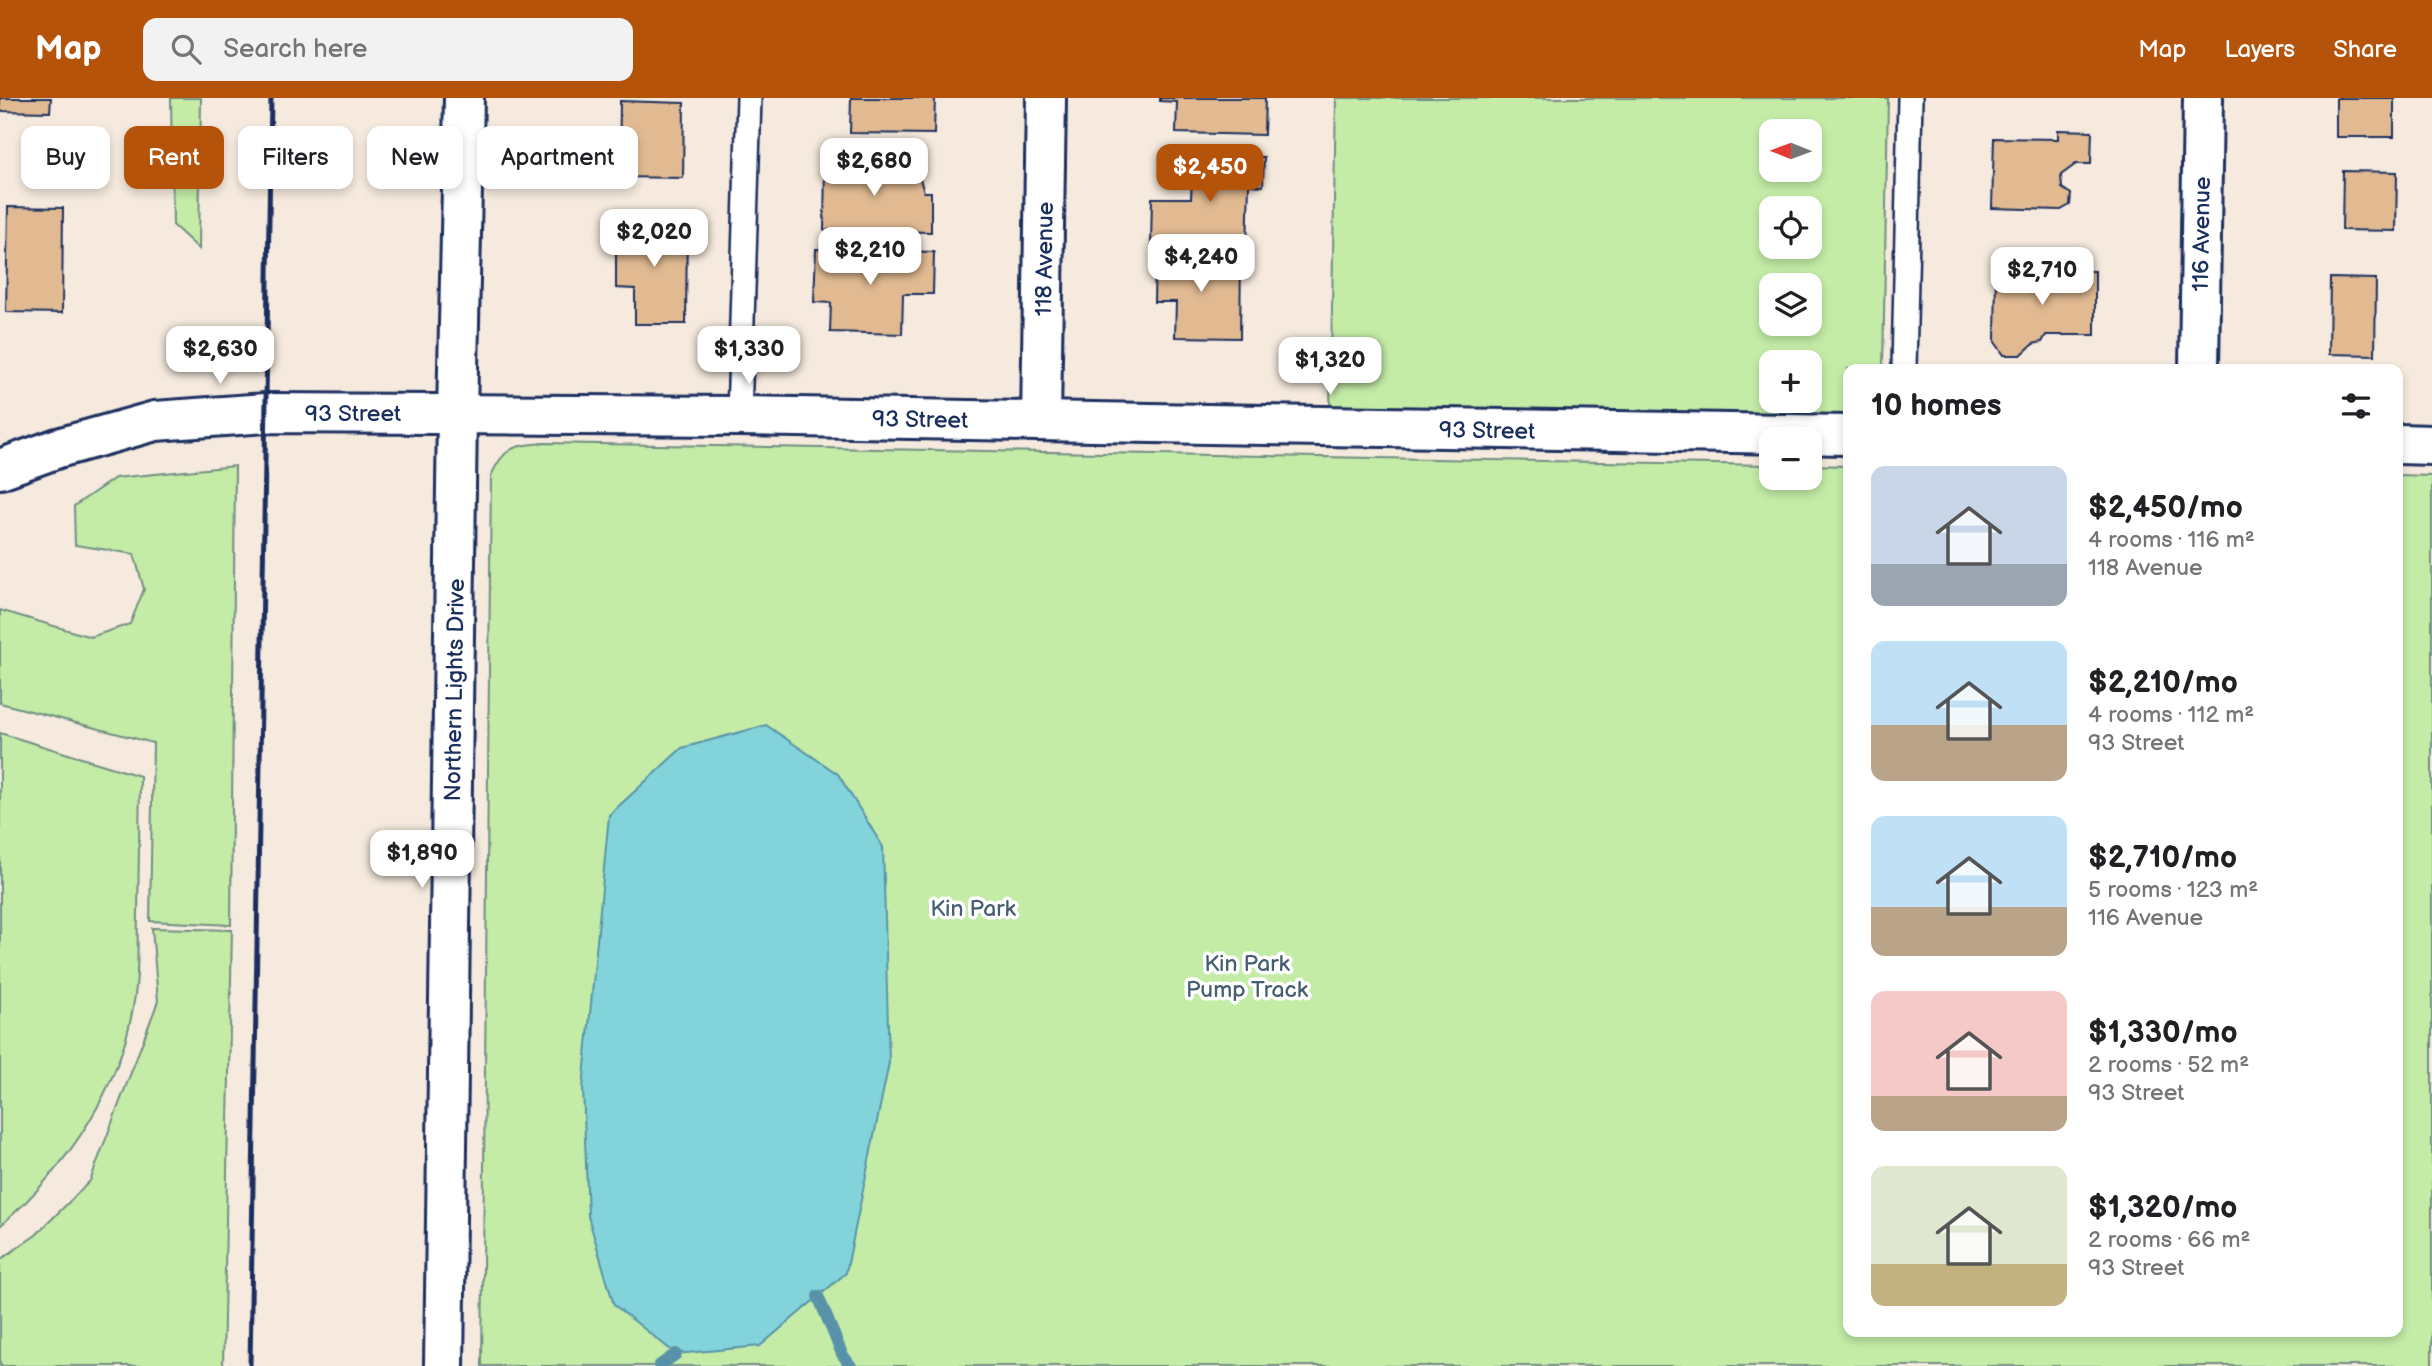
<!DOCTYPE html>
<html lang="en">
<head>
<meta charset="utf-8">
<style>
	:root { --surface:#fff; --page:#f2f2f2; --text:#202124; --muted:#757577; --accent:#b45309 }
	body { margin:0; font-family:"Balsamiq Sans",sans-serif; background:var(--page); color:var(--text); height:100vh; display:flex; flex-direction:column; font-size:26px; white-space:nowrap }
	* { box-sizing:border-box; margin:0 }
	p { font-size:23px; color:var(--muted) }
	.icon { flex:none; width:38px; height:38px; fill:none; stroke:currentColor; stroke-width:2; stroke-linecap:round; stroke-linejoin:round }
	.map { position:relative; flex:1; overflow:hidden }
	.drawer { position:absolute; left:1843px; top:266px; width:560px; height:973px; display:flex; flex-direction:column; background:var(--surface); border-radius:14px; box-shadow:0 4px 10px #0003 }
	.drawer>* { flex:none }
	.top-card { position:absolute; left:21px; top:28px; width:665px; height:63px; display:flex; gap:14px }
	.needle { width:46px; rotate:271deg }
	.buttons { position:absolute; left:1759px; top:21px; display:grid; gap:14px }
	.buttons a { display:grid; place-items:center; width:63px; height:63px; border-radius:14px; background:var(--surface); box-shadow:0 4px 10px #0003; font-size:35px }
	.price { position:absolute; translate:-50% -60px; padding:0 16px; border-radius:14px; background:#fff; color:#222; font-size:23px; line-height:46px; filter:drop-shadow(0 2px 4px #0008) }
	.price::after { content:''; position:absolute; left:50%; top:42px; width:21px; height:16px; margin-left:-10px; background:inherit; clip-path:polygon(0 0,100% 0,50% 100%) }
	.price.selected { background:var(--accent); color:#fff }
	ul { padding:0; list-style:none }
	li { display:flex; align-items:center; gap:21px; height:175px; padding:0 28px }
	li span { display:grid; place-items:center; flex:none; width:196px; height:140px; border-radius:14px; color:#555 }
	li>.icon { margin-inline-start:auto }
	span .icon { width:84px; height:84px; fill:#fffc; stroke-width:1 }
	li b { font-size:30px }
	h2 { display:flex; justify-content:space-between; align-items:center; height:84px; padding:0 28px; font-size:30px }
	.pill { padding:0 24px; border-radius:14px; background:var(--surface); box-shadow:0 4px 10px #0003; font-size:24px; line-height:63px }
	.pill.selected { background:var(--accent); color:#fff }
	header { display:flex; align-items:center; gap:42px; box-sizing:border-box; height:98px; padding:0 35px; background:var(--accent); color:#fff }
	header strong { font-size:33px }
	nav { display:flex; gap:38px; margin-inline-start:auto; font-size:24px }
	.search { width:490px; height:63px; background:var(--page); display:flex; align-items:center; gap:18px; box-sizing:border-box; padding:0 24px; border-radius:14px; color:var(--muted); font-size:26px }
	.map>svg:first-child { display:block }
	.green { fill:#c4eca7; stroke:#708e82; stroke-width:2; fill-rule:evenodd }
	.water { fill:#83d4da; stroke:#5992a8; stroke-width:2 }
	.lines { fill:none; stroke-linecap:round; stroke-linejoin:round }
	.stream { stroke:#5992a8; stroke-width:12 }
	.building { fill:#e1ba92; stroke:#1b2f5e; stroke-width:2 }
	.service-casing { stroke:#1b2f5e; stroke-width:28 }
	.minor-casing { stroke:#1b2f5e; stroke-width:44 }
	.secondary-casing { stroke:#1b2f5e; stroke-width:44 }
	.service { stroke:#fff; stroke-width:23 }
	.minor { stroke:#fff; stroke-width:38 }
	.secondary { stroke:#fff; stroke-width:38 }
	.rail { stroke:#1b2f5e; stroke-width:5 }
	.labels { text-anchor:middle; stroke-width:7; stroke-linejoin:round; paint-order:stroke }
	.street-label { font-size:23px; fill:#1b2f5e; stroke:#fff }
	.park-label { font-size:23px; fill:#455e70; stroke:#fff }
</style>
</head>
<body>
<header>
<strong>Map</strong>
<div class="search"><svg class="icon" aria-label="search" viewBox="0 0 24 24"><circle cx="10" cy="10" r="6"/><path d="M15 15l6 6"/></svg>Search here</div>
<nav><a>Map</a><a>Layers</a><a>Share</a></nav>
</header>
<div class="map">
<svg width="2432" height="1268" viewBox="0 0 2432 1268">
	<rect width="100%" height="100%" fill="#f6eade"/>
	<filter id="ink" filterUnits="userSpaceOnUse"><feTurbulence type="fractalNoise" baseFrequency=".0143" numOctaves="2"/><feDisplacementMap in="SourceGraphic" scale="14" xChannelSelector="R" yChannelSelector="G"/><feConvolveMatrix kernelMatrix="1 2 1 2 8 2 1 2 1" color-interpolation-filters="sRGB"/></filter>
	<g filter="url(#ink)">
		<!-- green -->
		<g class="green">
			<path d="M 171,0 L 201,0 L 199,151 L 173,127 Z"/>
			<path d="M 1336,0 L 1888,0 L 1883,271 L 1848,271 L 1848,319 L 1330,313 ZM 1771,33 L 1810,33 L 1810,72 L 1771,72 ZM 1771,110 L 1810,110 L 1810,149 L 1771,149 ZM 1771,187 L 1810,187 L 1810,226 L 1771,226 ZM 1771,264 L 1810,264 L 1810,303 L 1771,303 Z"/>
			<path d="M 543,345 L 1771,367 L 1771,380 L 1810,380 L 1810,367 L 1848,368 L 1848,1234 L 2398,1234 L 2398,377 L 2432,378 L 2432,1268 L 482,1268 L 491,378 C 504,349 513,348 543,345 Z"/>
			<path d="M 235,368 L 231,827 L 150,823 L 153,645 L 0,605 L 0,512 L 91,539 L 130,526 L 144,491 L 134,456 L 75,447 L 74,408 L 115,380 Z"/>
			<path d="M 0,635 L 140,678 C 139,724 139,771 138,817 C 137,843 139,871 135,897 C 123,988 68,1069 0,1128 Z"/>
			<path d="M 152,830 L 232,832 L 223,1268 L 0,1268 L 0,1162 L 36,1137 L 90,1083 L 158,903 Z"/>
		</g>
		<!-- water -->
		<path class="water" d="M 766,627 L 838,676 L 883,749 L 889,965 L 846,1175 L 760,1248 L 676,1256 L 614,1207 L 588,1118 L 583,990 L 609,717 L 682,650 Z"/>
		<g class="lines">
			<!-- stream -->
			<g class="stream">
				<path d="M 818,1198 L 842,1256 L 851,1268"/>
				<path d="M 659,1268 L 676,1256"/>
			</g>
		</g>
		<!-- building -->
		<g class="building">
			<path d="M 0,0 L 51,0 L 50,14 L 0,13 Z"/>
			<path d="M 851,0 L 935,0 L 934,36 L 850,35 Z"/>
			<path d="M 1160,0 L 1265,0 L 1264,37 L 1176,35 L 1177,4 L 1160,3 Z"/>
			<rect x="2336" y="0" width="58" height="39"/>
			<path d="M 620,3 L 684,5 L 683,80 L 619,79 Z"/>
			<path d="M 2058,32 L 2092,33 L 2091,66 L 2076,66 L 2061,77 L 2062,90 L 2071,96 L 2070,107 L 2061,112 L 1992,110 L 1994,40 L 2058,41 Z"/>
			<path d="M 1193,57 L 1264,59 L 1263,88 L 1249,87 L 1247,148 L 1151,146 L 1152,100 L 1191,100 Z"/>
			<path d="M 825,60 L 893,61 L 893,76 L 911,76 L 920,81 L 924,94 L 931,94 L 931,134 L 824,132 Z"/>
			<path d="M 2343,73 L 2397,74 L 2396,133 L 2342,132 Z"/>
			<path d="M 8,109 L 63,110 L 62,215 L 6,214 Z"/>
			<path d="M 616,122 L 687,123 L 686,226 L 635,226 L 635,191 L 616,190 Z"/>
			<path d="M 816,151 L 934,154 L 933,196 L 903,196 L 902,236 L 830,234 L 831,205 L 814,204 Z"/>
			<path d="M 1155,157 L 1241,159 L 1240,240 L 1175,239 L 1176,204 L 1154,204 Z"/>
			<path d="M 1996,172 L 2095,173 L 2095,237 L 2046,237 L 2042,244 L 2033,246 L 2021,257 L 2004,257 L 1995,244 Z"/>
			<path d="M 2330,180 L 2376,181 L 2375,257 L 2329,256 Z"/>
		</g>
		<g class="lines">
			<!-- service casing -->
			<g class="service-casing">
				<g id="service">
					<path d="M 1904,271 L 1910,0"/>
					<path d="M 739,318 L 749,0"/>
				</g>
			</g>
			<!-- minor casing -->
			<g class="minor-casing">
				<g id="minor">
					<path d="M 2199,271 L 2203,0"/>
					<path d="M 1041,323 L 1046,0"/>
					<path d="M 2398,346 L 2432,347"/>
					<path d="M 0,371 L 58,350 L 155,323 L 266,315 L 739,318 L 1848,337"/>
				</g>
			</g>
			<!-- secondary casing -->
			<g class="secondary-casing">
				<path id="secondary" d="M 444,1268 L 457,316 L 464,0"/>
			</g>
			<!-- service -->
			<use href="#service" class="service"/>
			<!-- minor -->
			<use href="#minor" class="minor"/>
			<!-- secondary -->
			<use href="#secondary" class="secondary"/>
			<!-- rail -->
			<path class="rail" d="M 250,1268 L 271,0"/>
		</g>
	</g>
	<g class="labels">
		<!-- street labels -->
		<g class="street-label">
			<text transform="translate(2201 136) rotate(-89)" y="8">116 Avenue</text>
			<text transform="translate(1044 161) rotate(-89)" y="8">118 Avenue</text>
			<text x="353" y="323">93 Street</text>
			<text transform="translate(920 321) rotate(1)" y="8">93 Street</text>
			<text transform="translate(1487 332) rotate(1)" y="8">93 Street</text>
			<text transform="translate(454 592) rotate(-89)" y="8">Northern Lights Drive</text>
		</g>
		<!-- park labels -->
		<g class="park-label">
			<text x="973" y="818">Kin Park</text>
			<text x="1247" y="873">Kin Park<tspan x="1247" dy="26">Pump Track</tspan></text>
		</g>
	</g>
</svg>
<div class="buttons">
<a><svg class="needle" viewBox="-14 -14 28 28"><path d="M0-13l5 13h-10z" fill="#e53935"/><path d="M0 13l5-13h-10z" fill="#757577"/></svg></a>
<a><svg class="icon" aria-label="locate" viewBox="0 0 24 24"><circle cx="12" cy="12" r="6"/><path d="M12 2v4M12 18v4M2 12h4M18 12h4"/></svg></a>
<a><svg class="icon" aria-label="layers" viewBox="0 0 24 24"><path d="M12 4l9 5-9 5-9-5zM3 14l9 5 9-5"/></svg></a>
<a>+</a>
<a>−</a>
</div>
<b class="price" style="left:874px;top:100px">$2,680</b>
<b class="price selected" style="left:1210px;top:106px">$2,450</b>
<b class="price" style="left:654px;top:171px">$2,020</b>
<b class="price" style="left:870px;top:189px">$2,210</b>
<b class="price" style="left:1201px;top:196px">$4,240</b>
<b class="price" style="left:2042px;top:209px">$2,710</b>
<b class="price" style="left:220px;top:288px">$2,630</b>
<b class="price" style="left:749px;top:288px">$1,330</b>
<b class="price" style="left:1330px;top:299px">$1,320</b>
<b class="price" style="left:422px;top:792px">$1,890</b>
<div class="top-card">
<a class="pill">Buy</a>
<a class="pill selected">Rent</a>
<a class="pill">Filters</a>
<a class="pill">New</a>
<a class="pill">Apartment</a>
</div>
<section class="drawer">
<h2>10 homes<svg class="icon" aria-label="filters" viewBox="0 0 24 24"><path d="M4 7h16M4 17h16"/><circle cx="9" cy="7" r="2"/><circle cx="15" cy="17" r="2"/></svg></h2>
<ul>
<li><span style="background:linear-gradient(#c9d6e8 70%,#9aa5b1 0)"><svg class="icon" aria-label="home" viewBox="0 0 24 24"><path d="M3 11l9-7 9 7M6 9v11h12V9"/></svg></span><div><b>$2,450/mo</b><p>4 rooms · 116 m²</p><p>118 Avenue</p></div></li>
<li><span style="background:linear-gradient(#bfe0f5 60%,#b9a48a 0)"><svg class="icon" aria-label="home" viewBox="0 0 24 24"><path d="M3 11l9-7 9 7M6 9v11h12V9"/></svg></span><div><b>$2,210/mo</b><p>4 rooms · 112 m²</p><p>93 Street</p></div></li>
<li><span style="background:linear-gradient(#bfe0f5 65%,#b9a48a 0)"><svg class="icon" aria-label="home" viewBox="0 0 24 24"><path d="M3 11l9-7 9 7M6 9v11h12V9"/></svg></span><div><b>$2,710/mo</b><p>5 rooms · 123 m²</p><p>116 Avenue</p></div></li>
<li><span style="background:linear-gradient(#f6c9c9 75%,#b9a48a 0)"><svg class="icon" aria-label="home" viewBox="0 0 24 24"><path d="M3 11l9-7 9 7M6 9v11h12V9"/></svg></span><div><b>$1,330/mo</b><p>2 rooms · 52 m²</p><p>93 Street</p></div></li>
<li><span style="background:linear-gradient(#dfe7d0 70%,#c2b280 0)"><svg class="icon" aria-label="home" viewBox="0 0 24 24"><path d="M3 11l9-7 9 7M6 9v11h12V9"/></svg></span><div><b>$1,320/mo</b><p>2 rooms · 66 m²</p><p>93 Street</p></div></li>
</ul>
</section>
</div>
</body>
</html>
